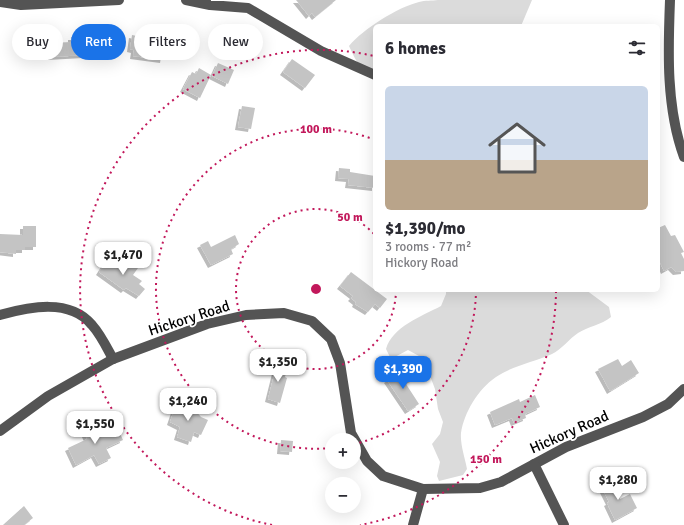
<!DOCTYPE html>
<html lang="en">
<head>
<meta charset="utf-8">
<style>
	:root { --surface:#fff; --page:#f2f2f3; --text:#2b2b33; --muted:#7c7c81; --accent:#1a73e8 }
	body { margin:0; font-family:Signika,sans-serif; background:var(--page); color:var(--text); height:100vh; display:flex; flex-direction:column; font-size:15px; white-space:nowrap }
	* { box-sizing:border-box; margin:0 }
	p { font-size:13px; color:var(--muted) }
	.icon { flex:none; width:22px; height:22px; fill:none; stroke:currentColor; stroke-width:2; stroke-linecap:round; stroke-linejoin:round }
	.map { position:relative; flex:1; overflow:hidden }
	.details { position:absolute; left:373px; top:24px; width:287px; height:268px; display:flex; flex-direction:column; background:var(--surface); border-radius:6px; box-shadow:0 4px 16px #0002 }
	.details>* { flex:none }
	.banner { position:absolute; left:12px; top:24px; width:301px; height:36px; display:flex; gap:8px }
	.controls { position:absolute; left:325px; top:433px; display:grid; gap:8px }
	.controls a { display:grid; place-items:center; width:36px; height:36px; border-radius:50%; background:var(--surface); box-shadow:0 4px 16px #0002; font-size:20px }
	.price { position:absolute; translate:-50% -34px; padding:0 9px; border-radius:8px; background:#fff; color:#222; font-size:13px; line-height:26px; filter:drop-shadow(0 1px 2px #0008) }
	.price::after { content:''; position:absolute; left:50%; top:24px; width:12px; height:9px; margin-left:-6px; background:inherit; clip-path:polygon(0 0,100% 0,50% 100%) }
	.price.on { background:var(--accent); color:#fff }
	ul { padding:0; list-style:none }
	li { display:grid; align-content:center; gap:8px; height:212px; padding:0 12px }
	li span { display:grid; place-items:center; height:124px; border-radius:6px; color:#555 }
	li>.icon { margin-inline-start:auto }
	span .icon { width:72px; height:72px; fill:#fffc; stroke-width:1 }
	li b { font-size:17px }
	h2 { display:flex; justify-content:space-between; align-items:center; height:48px; padding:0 12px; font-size:17px }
	.tag { padding:0 14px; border-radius:18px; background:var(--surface); box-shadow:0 4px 16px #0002; font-size:14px; line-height:36px }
	.tag.on { background:var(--accent); color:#fff }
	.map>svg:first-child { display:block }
	.green { fill:#dbdbdb }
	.building { fill:#c4c4c4; filter:url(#shadow) }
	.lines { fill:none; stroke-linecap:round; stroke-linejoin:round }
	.minor { stroke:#545454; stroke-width:10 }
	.ring { fill:none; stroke:#c2185b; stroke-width:2; stroke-dasharray:2 4 }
	.labels { text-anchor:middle; stroke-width:3.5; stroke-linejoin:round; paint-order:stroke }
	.street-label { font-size:15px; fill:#000; stroke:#fff }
	.centre { fill:#c2185b; stroke:#fff; stroke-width:2 }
	.ring-label { font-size:12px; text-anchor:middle; font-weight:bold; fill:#c2185b; stroke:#fff; stroke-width:3.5; stroke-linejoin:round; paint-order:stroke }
</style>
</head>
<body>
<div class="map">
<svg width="684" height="525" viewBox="0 0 684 525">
	<defs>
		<filter id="shadow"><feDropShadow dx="-3" dy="3" stdDeviation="0" flood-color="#0004"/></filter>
	</defs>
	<rect width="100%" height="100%" fill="#fff"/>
	<!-- green -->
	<g class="green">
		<path d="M 438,0 L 532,0 L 521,26 L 375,26 L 375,77 C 360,70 356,61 349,46 C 363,29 398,7 419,2 C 425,0 432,1 438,0 Z"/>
		<path d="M 446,290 L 586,290 L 609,307 L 611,317 C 601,325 589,326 578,333 C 569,339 562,349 552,354 C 534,362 512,366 496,377 C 478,389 464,413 461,433 C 460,444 465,458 467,469 L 463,475 L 439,481 L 437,476 L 440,462 L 432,444 L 440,434 L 443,422 L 438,409 L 435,389 L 427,368 L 419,356 L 408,350 L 391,359 L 386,349 C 392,327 422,316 441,306 L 446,294 Z"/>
	</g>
	<!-- building -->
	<g class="building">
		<path d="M 296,0 L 336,0 L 315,17 L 312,13 L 309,16 Z"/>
		<path d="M 132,35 L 151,39 L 149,45 L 165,48 L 163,60 L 133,56 L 134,50 L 130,49 Z"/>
		<path d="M 71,37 L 85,37 L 86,55 L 51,57 L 51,43 L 71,42 Z"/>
		<path d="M 292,59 L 315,75 L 305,88 L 283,72 Z"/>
		<path d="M 218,63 L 234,70 L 228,84 L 212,76 Z"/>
		<path d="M 199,68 L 211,75 L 200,98 L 183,89 L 192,72 L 196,74 Z"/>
		<path d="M 242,106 L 255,108 L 251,129 L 238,127 Z"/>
		<path d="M 339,168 L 350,169 L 350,172 L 375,176 L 375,188 L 348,185 L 349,179 L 338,178 Z"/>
		<path d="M 665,225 L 671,236 L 675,235 L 684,252 L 681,253 L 684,259 L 684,271 L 676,272 L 671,267 L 664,271 L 658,258 L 658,228 Z"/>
		<path d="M 23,226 L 36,226 L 36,247 L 25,247 L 25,250 L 16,250 L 16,254 L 0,252 L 0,234 L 23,235 Z"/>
		<path d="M 235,235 L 239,244 L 231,249 L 233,254 L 211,265 L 200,245 L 208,241 L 211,247 Z"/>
		<path d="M 108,258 L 122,268 L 127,261 L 131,259 L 137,264 L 138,268 L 133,275 L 142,281 L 139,284 L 145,289 L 139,296 L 126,288 L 124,290 L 99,272 Z"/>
		<path d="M 351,272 L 387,299 L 380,308 L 375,304 L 368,312 L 355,304 L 356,302 L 351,298 L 353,296 L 340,286 Z"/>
		<path d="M 618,359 L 622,366 L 631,360 L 639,373 L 610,391 L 598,369 Z"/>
		<path d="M 277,363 L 288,366 L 285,377 L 287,378 L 280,403 L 268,399 Z"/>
		<path d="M 403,370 L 410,382 L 406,384 L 419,404 L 408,411 L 387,380 Z"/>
		<path d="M 535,395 L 540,407 L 525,414 L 526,418 L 514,423 L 512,418 L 495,425 L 490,412 L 519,399 L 520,402 Z"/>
		<path d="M 176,404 L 194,409 L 201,417 L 208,420 L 201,435 L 194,432 L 191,442 L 177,437 L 180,427 L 170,422 Z"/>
		<path d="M 94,424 L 99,434 L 116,425 L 123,440 L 106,448 L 111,458 L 99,464 L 94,455 L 76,465 L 68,448 L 87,439 L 83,429 Z"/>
		<path d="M 281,440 L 293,441 L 292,452 L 280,451 Z"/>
		<path d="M 610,479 L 620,499 L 630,494 L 637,508 L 615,520 L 607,503 L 609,502 L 600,484 Z"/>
		<path d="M 24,506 L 33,518 L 24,525 L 3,525 Z"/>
	</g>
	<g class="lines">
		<!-- minor -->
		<g class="minor">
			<path d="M 186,0 L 210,5 L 248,8 L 321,51 L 375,75"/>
			<path d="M 670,0 C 668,51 666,108 684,157"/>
			<path d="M 0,2 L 21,5 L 119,0"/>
			<path d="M 0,315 C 29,307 70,298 92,325 C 101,335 107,348 113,359"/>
			<path d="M 0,431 L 48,396 L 113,359 L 207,324 L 246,315 L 284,313 L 312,321 L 331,339 L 340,363 L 351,433 L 367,461 L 383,476 L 423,489 L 480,488 L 501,482 L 566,447 L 643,417 L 668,404 L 684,389"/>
			<path d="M 534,464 L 564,525"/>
			<path d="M 413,525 L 423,489"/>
		</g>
	</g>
	<!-- distance rings -->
	<g class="ring">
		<path d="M396 290A80 80 0 1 1 375 235"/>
		<path d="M476 290A160 160 0 0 1 355 444M331 448A160 160 0 1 1 375 140"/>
		<path d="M556 291A240 240 0 0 1 360 525M272 525A240 240 0 1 1 374 56"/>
	</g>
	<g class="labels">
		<!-- street labels -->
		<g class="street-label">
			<text transform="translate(189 318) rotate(-18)" y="5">Hickory Road</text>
			<text transform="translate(569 432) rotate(-24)" y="5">Hickory Road</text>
		</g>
	</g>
	<circle cx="316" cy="289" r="6" class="centre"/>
	<g class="ring-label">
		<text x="316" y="133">100 m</text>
		<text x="350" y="221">50 m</text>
		<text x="486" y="463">150 m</text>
	</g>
</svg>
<div class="controls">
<a>+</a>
<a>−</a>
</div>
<b class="price" style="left:123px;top:276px">$1,470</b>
<b class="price" style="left:278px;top:383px">$1,350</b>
<b class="price on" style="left:403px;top:390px">$1,390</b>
<b class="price" style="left:188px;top:422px">$1,240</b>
<b class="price" style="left:95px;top:445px">$1,550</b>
<b class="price" style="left:618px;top:501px">$1,280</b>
<div class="banner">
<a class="tag">Buy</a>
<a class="tag on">Rent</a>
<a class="tag">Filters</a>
<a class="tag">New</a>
</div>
<section class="details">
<h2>6 homes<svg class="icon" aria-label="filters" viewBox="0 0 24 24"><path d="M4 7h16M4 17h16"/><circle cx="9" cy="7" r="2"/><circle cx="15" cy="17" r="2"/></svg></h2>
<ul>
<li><span style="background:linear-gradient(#c9d6e8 60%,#b9a48a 0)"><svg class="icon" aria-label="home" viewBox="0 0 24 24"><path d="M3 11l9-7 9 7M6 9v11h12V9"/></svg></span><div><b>$1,390/mo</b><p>3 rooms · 77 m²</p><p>Hickory Road</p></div></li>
</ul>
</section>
</div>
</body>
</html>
